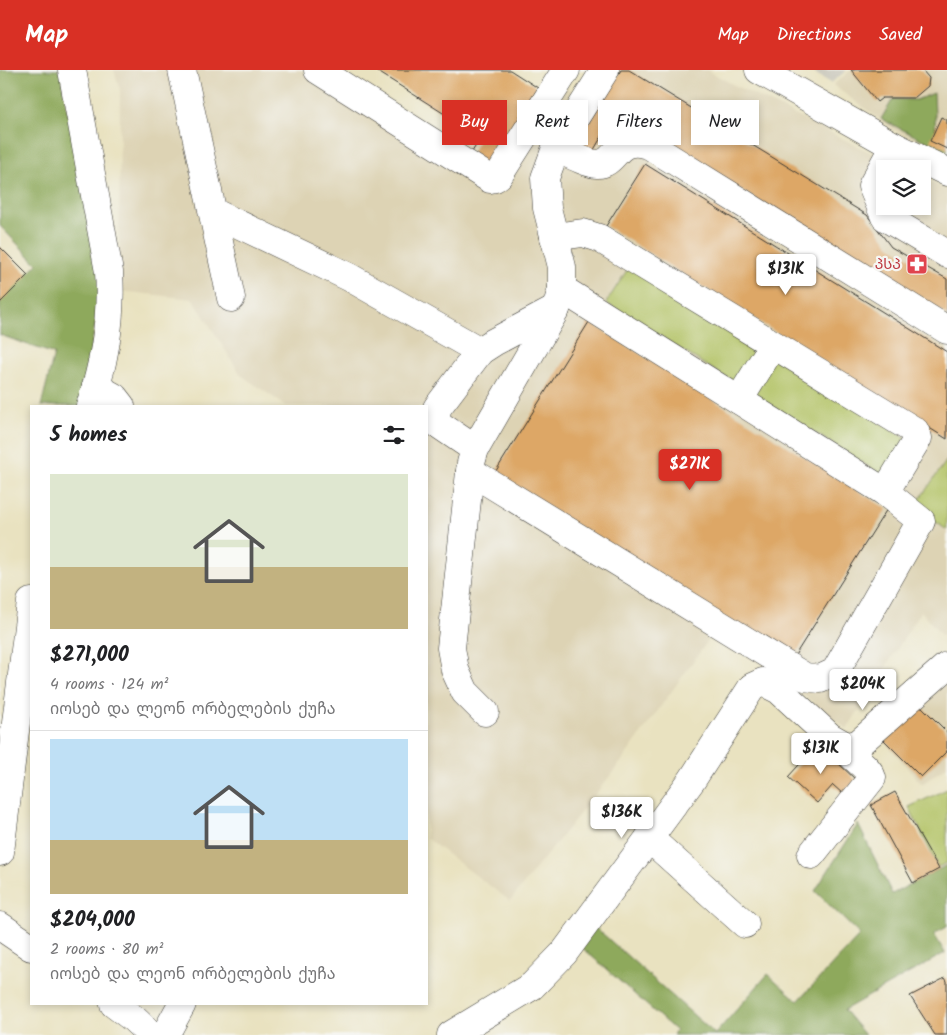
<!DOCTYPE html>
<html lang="en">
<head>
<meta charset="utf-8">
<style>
	:root { --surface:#fff; --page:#f2f2f2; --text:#202124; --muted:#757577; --line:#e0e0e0; --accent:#d93025 }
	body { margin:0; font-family:Kalam,"Noto Sans Georgian",sans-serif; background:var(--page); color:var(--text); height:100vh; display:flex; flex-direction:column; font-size:19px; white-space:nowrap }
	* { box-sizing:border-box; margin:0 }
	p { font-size:16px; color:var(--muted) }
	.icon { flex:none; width:28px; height:28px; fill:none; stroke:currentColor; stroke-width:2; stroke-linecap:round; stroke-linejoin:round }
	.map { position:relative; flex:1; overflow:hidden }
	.drawer { position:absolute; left:30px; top:335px; width:398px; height:600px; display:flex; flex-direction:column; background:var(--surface); border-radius:0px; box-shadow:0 2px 8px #0003 }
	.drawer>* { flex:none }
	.hud { position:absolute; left:442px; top:30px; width:429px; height:45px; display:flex; gap:10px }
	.controls { position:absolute; left:876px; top:90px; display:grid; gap:10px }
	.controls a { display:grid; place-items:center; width:55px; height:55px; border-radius:0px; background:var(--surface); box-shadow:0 2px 8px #0003; font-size:25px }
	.price { position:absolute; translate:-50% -42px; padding:0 11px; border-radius:5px; background:#fff; color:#222; font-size:16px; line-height:32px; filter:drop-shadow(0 1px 2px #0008) }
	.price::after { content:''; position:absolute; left:50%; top:30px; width:15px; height:11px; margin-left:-8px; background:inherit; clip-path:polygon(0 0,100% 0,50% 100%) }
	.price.current { background:var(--accent); color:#fff }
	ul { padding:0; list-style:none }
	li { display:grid; align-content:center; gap:10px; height:265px; padding:0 20px }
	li+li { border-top:1px solid var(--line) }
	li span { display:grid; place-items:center; height:155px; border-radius:0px; color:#555 }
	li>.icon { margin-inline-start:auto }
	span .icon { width:90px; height:90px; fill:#fffc; stroke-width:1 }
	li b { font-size:21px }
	h2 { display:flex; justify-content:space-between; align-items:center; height:60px; padding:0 20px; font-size:21px }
	.tag { padding:0 18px; border-radius:0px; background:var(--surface); box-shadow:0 2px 8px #0003; font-size:18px; line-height:45px }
	.tag.current { background:var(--accent); color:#fff }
	header { display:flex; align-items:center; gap:30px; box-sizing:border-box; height:70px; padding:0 25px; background:var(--accent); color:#fff }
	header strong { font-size:24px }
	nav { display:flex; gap:28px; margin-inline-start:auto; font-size:18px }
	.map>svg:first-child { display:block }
	.built { fill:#ddd3b4 }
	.industrial { fill:#c7c5b8 }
	.green { fill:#b3c366; stroke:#687041 }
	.forest { fill:#8ea95b; stroke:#55623c }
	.building { fill:#dda766 }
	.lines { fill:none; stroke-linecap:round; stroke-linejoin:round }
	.minor-casing { stroke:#3b3a35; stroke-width:29 }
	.minor { stroke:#fff; stroke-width:28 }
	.labels { text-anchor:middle; stroke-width:4.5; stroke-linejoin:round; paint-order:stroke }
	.health-label { font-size:15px; fill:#be3a42; stroke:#f6f6f2; text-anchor:end }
</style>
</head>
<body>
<header>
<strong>Map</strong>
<nav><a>Map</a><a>Directions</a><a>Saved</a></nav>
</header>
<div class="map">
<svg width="947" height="965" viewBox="0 0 947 965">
	<rect width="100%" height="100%" fill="#f6f6f2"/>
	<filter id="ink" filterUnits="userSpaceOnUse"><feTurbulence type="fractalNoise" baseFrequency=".02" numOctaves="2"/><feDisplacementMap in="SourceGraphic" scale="10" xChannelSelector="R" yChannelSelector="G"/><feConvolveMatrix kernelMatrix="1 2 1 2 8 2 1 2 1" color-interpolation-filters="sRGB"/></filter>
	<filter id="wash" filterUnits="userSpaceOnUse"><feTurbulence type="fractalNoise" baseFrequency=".0096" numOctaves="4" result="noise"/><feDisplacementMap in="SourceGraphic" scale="20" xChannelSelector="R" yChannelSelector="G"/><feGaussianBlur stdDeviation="1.12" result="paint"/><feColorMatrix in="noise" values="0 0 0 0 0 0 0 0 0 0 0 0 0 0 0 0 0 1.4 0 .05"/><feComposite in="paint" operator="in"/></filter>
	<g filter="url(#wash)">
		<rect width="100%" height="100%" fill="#e9e2c0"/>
		<!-- built -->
		<g class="built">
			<path d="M 114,0 L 310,0 L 499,118 L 563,15 L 594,36 L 617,0 L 707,0 L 732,14 L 904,99 L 885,99 L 885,136 L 922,136 L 923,108 L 947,120 L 947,563 L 942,566 L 921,541 L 847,659 L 771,600 L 712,565 L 621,692 L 510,831 L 426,768 L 426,336 L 286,336 L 241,305 L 193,229 L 119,221 L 120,20 Z"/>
			<path d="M 851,0 L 947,0 L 947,74 L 936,68 L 934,23 L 916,30 L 893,29 L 900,60 L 947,82 L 947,85 L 897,62 L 833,15 Z"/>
			<path d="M 947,604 L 947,696 L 922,714 L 881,668 Z"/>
		</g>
		<!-- industrial -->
		<path class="industrial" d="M 809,0 L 847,0 L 831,13 Z"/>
		<!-- green -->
		<g class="green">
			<path d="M 629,197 L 907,369 L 884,406 L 606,233 Z"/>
			<path d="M 947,390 L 947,460 L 914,437 Z"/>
			<path d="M 947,719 L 947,793 L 938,797 L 909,737 Z"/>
		</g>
		<!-- forest -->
		<g class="forest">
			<path d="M 0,0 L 60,0 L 101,217 L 82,336 L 41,336 L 54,284 L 0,265 L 0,230 L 37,194 L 0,156 Z"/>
			<path d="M 934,23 L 936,68 L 947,74 L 947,82 L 881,49 L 893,29 L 916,30 Z"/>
			<path d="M 858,754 L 892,824 L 947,795 L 947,857 L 934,864 L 945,883 L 844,940 L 865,965 L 673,965 L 676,961 L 579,875 L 594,856 L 715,964 L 768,904 L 798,931 L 860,865 L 815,821 Z"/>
		</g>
		<g id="blocks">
			<!-- building -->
			<g class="building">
				<path d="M 375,0 L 510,0 L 538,18 L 488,98 L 469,87 L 481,67 Z"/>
				<path d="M 621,0 L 629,0 L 867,145 L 891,177 L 947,209 L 947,245 L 615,44 L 592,83 L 576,73 Z"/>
				<path d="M 851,0 L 922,0 L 929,8 L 928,16 L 914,28 L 882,28 L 877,32 Z"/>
				<path d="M 941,47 L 947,50 L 947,79 L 930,71 Z"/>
				<path d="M 645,94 L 947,282 L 947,369 L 606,156 Z"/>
				<path d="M 0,177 L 28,205 L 0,233 Z"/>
				<path d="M 589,252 L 887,439 L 792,590 L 494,404 Z"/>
				<path d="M 919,634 L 947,662 L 947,681 L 921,707 L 883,669 Z"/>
				<path d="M 818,674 L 856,710 L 843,724 L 833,715 L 817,733 L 788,707 Z"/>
				<path d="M 895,722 L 939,799 L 913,813 L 871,735 Z"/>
				<path d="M 945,908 L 947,911 L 947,965 L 935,965 L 910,926 Z"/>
			</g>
		</g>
	</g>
	<g filter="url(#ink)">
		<use href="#blocks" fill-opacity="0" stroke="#3b3a35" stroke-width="1"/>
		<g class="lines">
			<!-- minor casing -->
			<g class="minor-casing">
				<g id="minor">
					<path d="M 72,0 L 109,202 C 112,246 104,294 90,336"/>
					<path d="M 182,0 L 231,228"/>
					<path d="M 318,0 L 490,109 L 495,108 L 499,105 L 566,0"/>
					<path d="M 759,0 L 894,76 L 947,102"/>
					<path d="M 894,76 L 872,116 L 885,147 L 947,184"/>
					<path d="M 556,78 C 565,82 588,94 597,94 C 617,95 615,64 649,75 L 947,260"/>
					<path d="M 213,142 L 349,207 L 480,281"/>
					<path d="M 554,167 L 583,163 L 599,168 L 915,361 L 918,368 L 885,422"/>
					<path d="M 96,317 L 114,327 L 121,336"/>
					<path d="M 739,330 L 773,275"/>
					<path d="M 475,379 L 438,354 L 436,347 L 437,338 L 480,281 L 494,272 L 556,239"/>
					<path d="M 470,401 L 805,607 L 820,609 L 835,602 L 921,451 L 885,422 L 562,219"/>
					<path d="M 485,642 L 465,622 L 455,600 L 451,578 L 471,393 L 475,379 L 556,239 L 562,219 L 562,197 L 547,138 L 545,108 L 556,78 L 605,0"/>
					<path d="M 649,768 L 745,854"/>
					<path d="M 0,782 L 31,532"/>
					<path d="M 811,785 L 872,708 C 868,694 851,690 846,676"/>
					<path d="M 0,856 L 31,877"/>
					<path d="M 114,934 L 134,949 L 151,965"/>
					<path d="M 165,965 L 182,934"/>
					<path d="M 451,965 L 532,916 L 564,883 L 692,710 L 752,617 L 763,612 L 779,620 L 830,667 L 846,676 L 858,674 L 947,596"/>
				</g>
			</g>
			<!-- minor -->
			<use href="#minor" class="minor"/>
		</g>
	</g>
	<!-- icons -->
	<defs>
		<g id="pharmacy-square" transform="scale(1.125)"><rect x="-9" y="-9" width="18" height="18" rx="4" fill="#e0444e" stroke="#f6f6f2"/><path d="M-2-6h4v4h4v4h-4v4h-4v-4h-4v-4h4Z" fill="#fff"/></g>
	</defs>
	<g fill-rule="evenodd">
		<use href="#pharmacy-square" x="917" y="194"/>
	</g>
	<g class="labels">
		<!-- health labels -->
		<g class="health-label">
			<text x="901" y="199">პსპ</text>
		</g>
	</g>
</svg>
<div class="controls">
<a><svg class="icon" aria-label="layers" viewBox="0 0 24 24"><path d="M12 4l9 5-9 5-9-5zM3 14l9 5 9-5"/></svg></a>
</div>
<b class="price" style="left:786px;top:226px">$131K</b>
<b class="price current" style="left:690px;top:421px">$271K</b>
<b class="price" style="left:863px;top:641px">$204K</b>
<b class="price" style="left:821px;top:705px">$131K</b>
<b class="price" style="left:622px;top:769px">$136K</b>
<div class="hud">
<a class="tag current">Buy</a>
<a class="tag">Rent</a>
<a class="tag">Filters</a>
<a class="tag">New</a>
</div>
<section class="drawer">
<h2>5 homes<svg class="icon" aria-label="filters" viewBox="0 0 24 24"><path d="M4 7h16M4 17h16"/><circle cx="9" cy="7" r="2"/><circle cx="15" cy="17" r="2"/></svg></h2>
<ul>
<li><span style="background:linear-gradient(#dfe7d0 60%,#c2b280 0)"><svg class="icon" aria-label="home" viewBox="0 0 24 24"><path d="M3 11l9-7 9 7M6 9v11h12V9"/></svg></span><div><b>$271,000</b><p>4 rooms · 124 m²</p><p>იოსებ და ლეონ ორბელების ქუჩა</p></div></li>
<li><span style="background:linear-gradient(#bfe0f5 65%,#c2b280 0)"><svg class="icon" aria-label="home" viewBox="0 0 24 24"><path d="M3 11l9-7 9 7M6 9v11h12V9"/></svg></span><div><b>$204,000</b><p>2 rooms · 80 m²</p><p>იოსებ და ლეონ ორბელების ქუჩა</p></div></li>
</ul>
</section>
</div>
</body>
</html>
